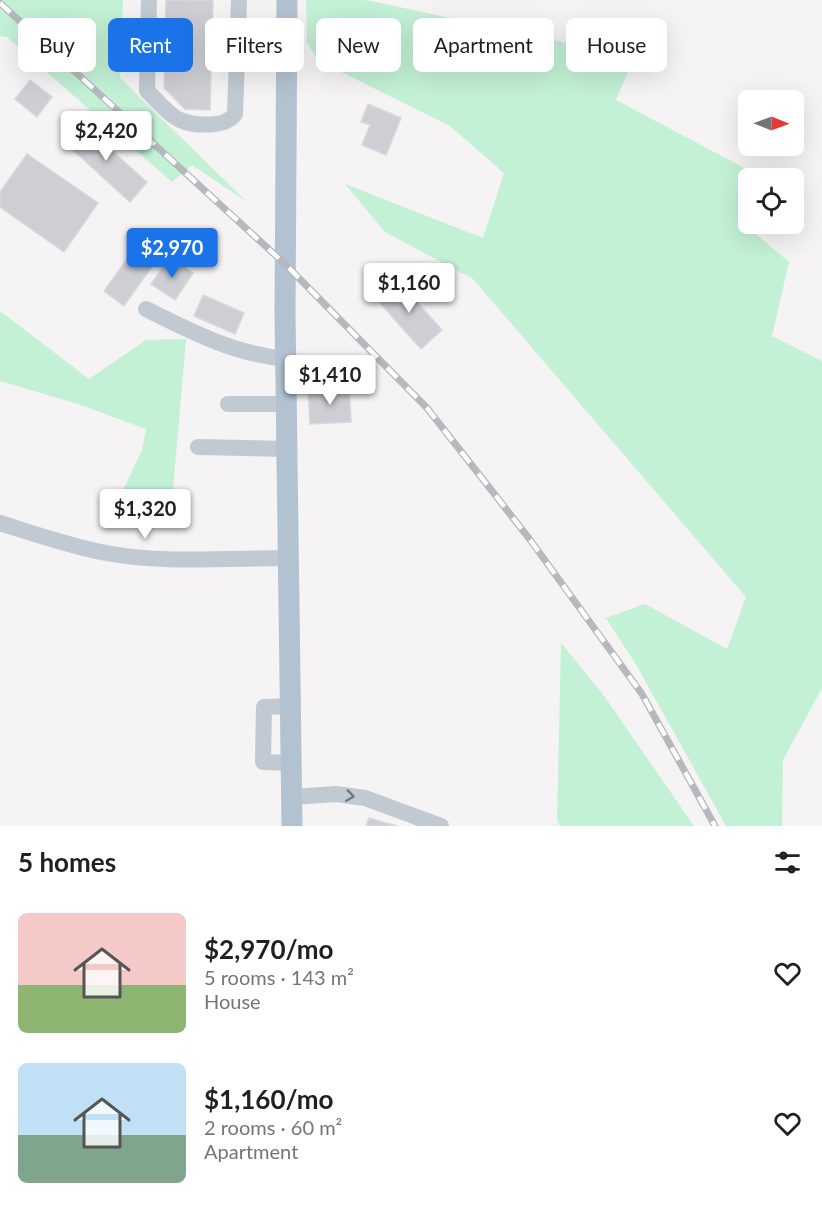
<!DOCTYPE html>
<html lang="en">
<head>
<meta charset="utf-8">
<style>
	:root { --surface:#fff; --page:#f6f6f6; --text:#202124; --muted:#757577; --accent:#1a73e8 }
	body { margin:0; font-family:Lato,sans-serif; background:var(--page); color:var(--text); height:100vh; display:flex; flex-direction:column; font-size:22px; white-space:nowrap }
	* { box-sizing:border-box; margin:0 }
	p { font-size:20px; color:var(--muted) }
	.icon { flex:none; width:33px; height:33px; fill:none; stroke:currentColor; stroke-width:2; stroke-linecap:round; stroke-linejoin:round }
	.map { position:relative; height:826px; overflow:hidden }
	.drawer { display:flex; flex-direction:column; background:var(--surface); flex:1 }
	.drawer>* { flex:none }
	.guide { position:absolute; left:18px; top:18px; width:786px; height:54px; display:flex; gap:12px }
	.needle { width:39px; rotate:91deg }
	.buttons { position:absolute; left:738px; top:90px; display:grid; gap:12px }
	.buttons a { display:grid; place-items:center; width:66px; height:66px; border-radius:9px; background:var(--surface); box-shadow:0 6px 24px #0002; font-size:30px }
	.price { position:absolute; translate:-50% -51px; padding:0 14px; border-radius:6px; background:#fff; color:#222; font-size:20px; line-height:39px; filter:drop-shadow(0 2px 3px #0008) }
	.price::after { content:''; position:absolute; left:50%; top:36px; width:18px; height:14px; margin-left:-9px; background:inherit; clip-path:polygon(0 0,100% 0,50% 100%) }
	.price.active { background:var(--accent); color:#fff }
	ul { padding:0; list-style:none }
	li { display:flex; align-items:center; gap:18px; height:150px; padding:0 18px }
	li span { display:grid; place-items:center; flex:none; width:168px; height:120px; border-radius:9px; color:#555 }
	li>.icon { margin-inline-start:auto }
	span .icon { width:72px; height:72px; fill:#fffc; stroke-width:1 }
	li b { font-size:26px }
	h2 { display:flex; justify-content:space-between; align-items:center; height:72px; padding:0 18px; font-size:26px }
	.tag { padding:0 21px; border-radius:9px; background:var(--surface); box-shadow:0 6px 24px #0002; font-size:21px; line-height:54px }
	.tag.active { background:var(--accent); color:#fff }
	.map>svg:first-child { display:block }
	.green { fill:#c3f1d5 }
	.building { fill:#cdcfd5; stroke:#d7d9de; stroke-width:1.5 }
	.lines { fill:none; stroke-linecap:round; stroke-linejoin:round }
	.minor { stroke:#c1cad2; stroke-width:16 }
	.major { stroke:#b3c2d1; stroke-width:21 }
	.rail-casing { stroke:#b5b8bd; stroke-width:7 }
	.rail { stroke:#fff; stroke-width:4.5; stroke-dasharray:14; stroke-linecap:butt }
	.oneway { stroke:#6e7983 }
</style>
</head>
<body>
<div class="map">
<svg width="822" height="826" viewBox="0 0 822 826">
	<rect width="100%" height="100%" fill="#f5f3f3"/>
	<!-- green -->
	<g class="green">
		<path d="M 0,0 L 123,0 L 120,78 L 247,202 L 192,165 L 172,182 L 7,37 L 0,36 Z"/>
		<path d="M 306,0 L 366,0 L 634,57 L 616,100 L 750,171 L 738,219 L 789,262 L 772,336 L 822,361 L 822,688 L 783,760 L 782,826 L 726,826 L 638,668 L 606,618 L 645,604 L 727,649 L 746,597 L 473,279 L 385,232 L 345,184 L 483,238 L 504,173 L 450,126 L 319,61 L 307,43 Z"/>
		<path d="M 0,311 L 89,379 L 146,340 L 186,339 L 172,501 L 118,501 L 142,450 L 146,429 L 78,404 L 0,381 Z"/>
		<path d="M 561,643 L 602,693 L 694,826 L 560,826 L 557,821 Z"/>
	</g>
	<!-- building -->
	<g class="building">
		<path d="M 166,0 L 213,0 L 210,110 L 185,109 L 164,88 Z"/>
		<path d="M 30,80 L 52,97 L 37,117 L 15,99 Z"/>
		<path d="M 368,104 L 401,118 L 386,155 L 362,145 L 370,125 L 361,122 Z"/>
		<path d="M 81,123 L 147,182 L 130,202 L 64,142 Z"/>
		<path d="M 27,154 L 98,203 L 64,252 L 0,207 L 0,192 Z"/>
		<path d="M 143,237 L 163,251 L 124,306 L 104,291 Z"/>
		<path d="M 170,257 L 193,273 L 175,300 L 151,284 Z"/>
		<path d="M 399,282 L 442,330 L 421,349 L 372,294 L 379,288 L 385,294 Z"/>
		<path d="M 203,295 L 244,313 L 235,334 L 194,316 Z"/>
		<path d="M 349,387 L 351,422 L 310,424 L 308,389 Z"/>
		<path d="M 369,818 L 397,826 L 366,826 Z"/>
	</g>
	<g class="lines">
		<!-- minor -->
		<g class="minor">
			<path d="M 149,0 L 147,91 C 156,99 168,115 180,120 C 194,126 226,128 235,114 L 239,0"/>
			<path d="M 241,53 L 286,47"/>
			<path d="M 237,54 L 286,64"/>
			<path d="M 146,309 C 192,332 234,354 286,359"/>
			<path d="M 228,404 L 287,404"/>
			<path d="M 198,447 L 287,449"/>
			<path d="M 0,523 C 35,534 70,546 106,553 C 165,564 230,558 290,558"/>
			<path d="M 292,706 L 264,707 L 263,762 L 292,763"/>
			<path d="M 292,797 L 336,794 L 365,798 L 441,826"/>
		</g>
		<!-- major -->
		<path class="major" d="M 287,0 L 285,312 L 292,826"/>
		<!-- rail casing -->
		<g class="rail-casing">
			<path id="rail" d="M 0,3 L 285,264 L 427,408 L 528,537 L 642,694 L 715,826"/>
		</g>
		<!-- rail -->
		<use href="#rail" class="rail"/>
	</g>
	<!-- one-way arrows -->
	<defs><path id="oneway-chevron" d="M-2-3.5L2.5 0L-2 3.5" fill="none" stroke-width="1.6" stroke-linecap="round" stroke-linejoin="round" transform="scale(1.5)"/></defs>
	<use class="oneway" href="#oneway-chevron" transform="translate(350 796) rotate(8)"/>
</svg>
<div class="buttons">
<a><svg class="needle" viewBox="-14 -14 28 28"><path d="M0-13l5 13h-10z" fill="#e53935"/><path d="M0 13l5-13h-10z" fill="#757577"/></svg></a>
<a><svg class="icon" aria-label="locate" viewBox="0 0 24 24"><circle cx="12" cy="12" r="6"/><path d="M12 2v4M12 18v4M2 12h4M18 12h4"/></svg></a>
</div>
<b class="price" style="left:106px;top:162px">$2,420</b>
<b class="price active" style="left:172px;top:279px">$2,970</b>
<b class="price" style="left:409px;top:314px">$1,160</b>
<b class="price" style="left:330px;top:406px">$1,410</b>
<b class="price" style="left:145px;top:540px">$1,320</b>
<div class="guide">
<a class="tag">Buy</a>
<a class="tag active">Rent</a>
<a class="tag">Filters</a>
<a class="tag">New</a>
<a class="tag">Apartment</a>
<a class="tag">House</a>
</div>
</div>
<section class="drawer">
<h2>5 homes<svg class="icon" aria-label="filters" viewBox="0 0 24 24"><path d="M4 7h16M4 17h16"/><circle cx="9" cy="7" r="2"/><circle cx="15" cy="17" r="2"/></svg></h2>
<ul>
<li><span style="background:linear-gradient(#f6c9c9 60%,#8fb573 0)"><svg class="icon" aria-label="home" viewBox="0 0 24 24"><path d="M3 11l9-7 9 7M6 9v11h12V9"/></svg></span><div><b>$2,970/mo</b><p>5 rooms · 143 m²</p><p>House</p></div><svg class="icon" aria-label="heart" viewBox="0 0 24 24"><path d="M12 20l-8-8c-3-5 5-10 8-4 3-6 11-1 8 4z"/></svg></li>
<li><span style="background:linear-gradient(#bfe0f5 60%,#7fa58c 0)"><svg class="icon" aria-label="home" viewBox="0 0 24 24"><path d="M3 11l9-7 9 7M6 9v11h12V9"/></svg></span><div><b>$1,160/mo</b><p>2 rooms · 60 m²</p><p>Apartment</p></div><svg class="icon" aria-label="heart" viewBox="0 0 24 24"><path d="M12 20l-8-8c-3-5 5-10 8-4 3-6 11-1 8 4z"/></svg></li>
</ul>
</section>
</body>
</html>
